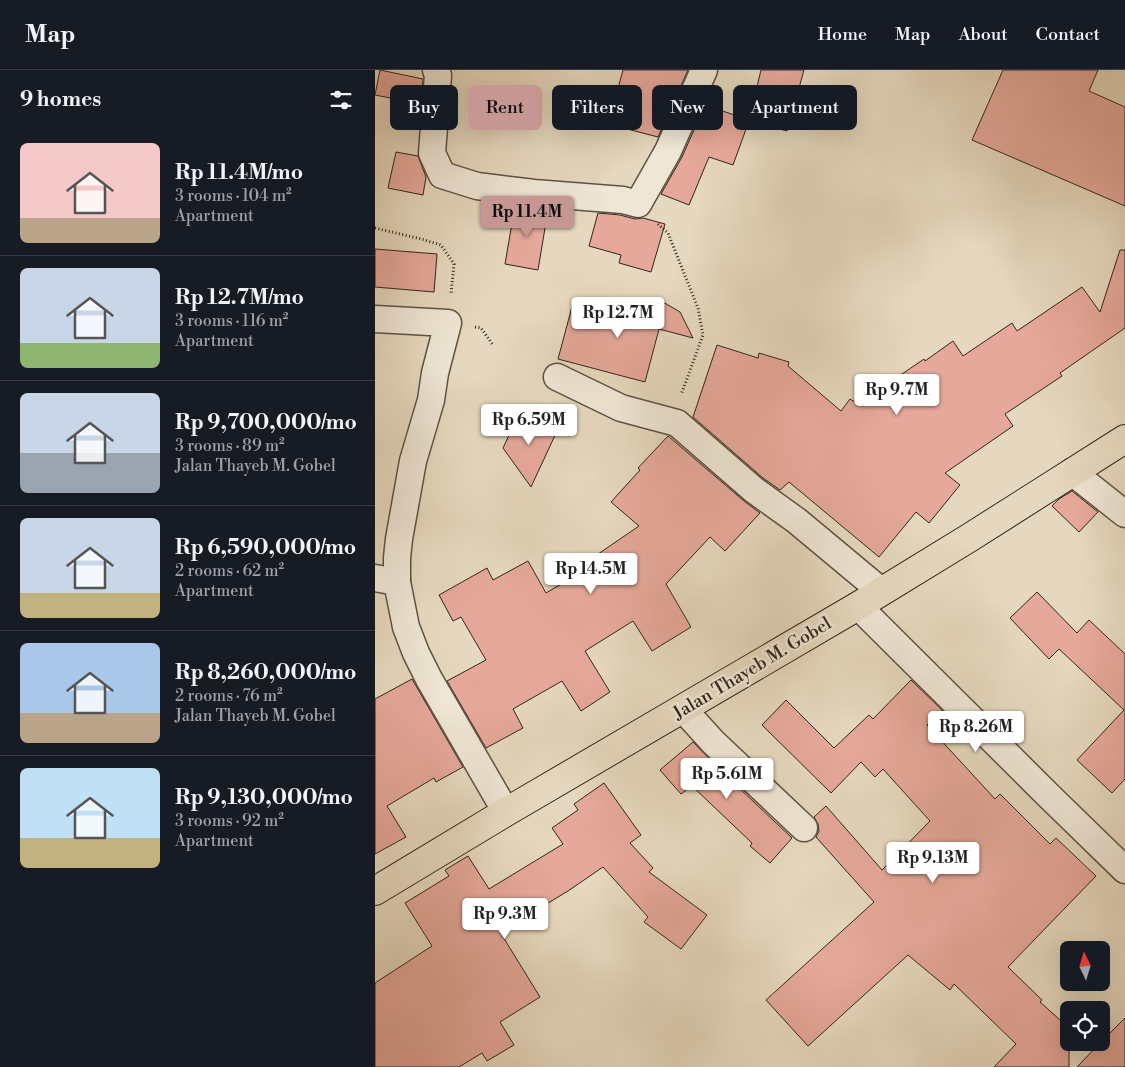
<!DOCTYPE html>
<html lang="en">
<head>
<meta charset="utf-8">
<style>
	:root { --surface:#171b24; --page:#242831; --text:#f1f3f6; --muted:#9ea1a6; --line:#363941; --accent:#c59692 }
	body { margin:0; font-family:"Libre Bodoni",serif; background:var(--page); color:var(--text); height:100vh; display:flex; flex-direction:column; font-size:19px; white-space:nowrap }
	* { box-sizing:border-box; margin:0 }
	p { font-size:16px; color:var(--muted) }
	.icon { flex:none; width:28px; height:28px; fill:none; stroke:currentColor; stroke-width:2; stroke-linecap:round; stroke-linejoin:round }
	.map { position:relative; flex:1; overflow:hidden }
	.side { display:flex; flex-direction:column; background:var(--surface); width:375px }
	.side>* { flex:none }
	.guide { position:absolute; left:15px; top:15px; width:475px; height:45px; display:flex; gap:10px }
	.needle { width:32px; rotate:356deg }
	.tools { position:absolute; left:685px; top:871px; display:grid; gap:10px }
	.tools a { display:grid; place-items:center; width:50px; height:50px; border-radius:8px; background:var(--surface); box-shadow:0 5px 20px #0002; font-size:25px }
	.price { position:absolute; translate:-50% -42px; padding:0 11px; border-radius:5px; background:#fff; color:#222; font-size:16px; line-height:32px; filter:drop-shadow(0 1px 2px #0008) }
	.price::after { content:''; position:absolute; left:50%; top:30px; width:15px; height:11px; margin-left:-8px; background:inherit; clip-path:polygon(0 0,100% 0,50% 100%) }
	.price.active { background:var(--accent); color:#111 }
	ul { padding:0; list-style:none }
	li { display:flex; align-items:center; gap:15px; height:125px; padding:0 20px }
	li+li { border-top:1px solid var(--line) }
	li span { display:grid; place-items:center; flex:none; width:140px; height:100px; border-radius:8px; color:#555 }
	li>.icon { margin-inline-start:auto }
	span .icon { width:60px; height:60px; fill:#fffc; stroke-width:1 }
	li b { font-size:21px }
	h2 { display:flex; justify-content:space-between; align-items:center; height:60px; padding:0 20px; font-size:21px }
	.pill { padding:0 18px; border-radius:8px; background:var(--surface); box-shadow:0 5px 20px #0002; font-size:18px; line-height:45px }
	.pill.active { background:var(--accent); color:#111 }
	header { display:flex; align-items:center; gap:30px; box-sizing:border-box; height:70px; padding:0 25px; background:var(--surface); border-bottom:1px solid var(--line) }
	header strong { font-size:24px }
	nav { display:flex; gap:28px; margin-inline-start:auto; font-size:18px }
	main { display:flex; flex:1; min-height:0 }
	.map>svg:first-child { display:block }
	.building { fill:#e6a89a; stroke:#2f261a }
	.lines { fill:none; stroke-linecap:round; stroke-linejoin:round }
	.street-casing { stroke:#5d5243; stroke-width:29 }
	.primary-casing { stroke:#2f261a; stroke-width:30 }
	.path { stroke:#2f261a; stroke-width:3; stroke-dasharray:1 2.5; stroke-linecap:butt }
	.street { stroke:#efe6d5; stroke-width:26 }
	.primary { stroke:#e6d8be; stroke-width:28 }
	.labels { text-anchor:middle; stroke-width:5; stroke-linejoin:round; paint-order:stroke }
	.street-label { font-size:18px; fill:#2f261a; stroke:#efe6d5 }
</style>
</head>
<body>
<header>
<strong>Map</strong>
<nav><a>Home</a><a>Map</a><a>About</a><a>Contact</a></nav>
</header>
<main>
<section class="side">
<h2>9 homes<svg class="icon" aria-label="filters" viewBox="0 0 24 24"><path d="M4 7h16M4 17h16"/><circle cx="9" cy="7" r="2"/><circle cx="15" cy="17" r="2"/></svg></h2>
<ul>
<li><span style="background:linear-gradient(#f6c9c9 75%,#b9a48a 0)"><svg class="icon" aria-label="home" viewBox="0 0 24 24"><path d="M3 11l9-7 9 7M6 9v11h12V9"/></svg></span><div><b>Rp 11.4M/mo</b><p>3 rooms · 104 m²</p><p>Apartment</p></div></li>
<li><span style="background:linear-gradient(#c9d6e8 75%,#8fb573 0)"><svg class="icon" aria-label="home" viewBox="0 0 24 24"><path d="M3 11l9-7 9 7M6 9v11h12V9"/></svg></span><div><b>Rp 12.7M/mo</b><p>3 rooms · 116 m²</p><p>Apartment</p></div></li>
<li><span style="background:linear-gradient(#c9d6e8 60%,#9aa5b1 0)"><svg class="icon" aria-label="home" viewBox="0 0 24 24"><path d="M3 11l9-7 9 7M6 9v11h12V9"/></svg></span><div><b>Rp 9,700,000/mo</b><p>3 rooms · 89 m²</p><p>Jalan Thayeb M. Gobel</p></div></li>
<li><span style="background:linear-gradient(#c9d6e8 75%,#c2b280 0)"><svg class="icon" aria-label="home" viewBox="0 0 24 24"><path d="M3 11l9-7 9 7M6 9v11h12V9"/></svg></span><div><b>Rp 6,590,000/mo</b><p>2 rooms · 62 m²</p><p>Apartment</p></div></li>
<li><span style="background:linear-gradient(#a9c7e8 70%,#b9a48a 0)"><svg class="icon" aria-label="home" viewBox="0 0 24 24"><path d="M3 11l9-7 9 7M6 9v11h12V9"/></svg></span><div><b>Rp 8,260,000/mo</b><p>2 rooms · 76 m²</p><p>Jalan Thayeb M. Gobel</p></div></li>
<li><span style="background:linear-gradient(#bfe0f5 70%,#c2b280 0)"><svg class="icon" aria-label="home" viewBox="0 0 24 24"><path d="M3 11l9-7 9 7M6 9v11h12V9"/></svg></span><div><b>Rp 9,130,000/mo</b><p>3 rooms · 92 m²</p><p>Apartment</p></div></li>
</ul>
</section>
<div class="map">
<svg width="750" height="997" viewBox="0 0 750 997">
	<rect width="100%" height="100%" fill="#e6d8be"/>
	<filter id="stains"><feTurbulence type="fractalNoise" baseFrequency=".004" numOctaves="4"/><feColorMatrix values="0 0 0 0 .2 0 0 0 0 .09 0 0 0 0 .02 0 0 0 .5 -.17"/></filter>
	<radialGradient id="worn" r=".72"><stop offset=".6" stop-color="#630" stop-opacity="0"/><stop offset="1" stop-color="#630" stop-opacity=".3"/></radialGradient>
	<!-- building -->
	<g class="building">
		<path d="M 5,0 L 48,9 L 46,34 L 0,25 Z"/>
		<path d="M 248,0 L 313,0 L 283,67 L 233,54 Z"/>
		<path d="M 386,0 L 429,0 L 412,61 L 374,51 L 358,95 L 334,87 L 314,135 L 286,124 L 307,87 L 330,35 L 374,50 Z"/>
		<path d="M 628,0 L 723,0 L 714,21 L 750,37 L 750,136 L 597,70 Z"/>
		<path d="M 21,82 L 43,86 L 51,107 L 48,125 L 13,118 Z"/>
		<path d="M 140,136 L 173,140 L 163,200 L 130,194 Z"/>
		<path d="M 223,143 L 245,145 L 260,149 L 268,148 L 290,154 L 276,202 L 244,193 L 246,185 L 214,176 Z"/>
		<path d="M 0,179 L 62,184 L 59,222 L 0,217 Z"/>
		<path d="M 745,180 L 750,180 L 750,258 L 685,303 L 687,306 L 630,344 L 638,356 L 570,403 L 585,415 L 554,453 L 541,442 L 504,487 L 414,412 L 405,420 L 388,408 L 318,347 L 342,275 L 383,288 L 384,283 L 414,292 L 413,296 L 466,341 L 475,329 L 483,334 L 549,289 L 550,291 L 578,271 L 588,286 L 637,253 L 642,261 L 707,217 L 725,242 Z"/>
		<path d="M 281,228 L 305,242 L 318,268 L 284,259 L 270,312 L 183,289 L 198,233 L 215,240 L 216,235 L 275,251 Z"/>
		<path d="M 144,344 L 182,361 L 156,417 L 128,378 Z"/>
		<path d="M 293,366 L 369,431 L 385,443 L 350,481 L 335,467 L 291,514 L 316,557 L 277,581 L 258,551 L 210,581 L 235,622 L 206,641 L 187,611 L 138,639 L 148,658 L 111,678 L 72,611 L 111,590 L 86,547 L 78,551 L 64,525 L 112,498 L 118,510 L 153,491 L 171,523 L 213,498 L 210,493 L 264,456 L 236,432 L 265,400 L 263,398 Z"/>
		<path d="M 697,421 L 723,442 L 704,462 L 677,436 L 684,429 Z"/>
		<path d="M 662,522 L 702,563 L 714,550 L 750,584 L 750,709 L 737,723 L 702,690 L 749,640 L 684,579 L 674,589 L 635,548 Z"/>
		<path d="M 37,609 L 88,697 L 61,712 L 59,708 L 12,736 L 31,767 L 0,784 L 0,629 Z"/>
		<path d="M 536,610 L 567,640 L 552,655 L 620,729 L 625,724 L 675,774 L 681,768 L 721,806 L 633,897 L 667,930 L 665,932 L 694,958 L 694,997 L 619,997 L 641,974 L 579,914 L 575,920 L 533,885 L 433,976 L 391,930 L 499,832 L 441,767 L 444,761 L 443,754 L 439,747 L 451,736 L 507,800 L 555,751 L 508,699 L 500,707 L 486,692 L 456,723 L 387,655 L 411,630 L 459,678 L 494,645 L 498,649 Z"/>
		<path d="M 318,672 L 346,701 L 417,768 L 395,793 L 375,776 L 377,773 L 317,716 L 306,724 L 285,700 Z"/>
		<path d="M 229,713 L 266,765 L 255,773 L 278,798 L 274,802 L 332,845 L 306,879 L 269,852 L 273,847 L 228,797 L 193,821 L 125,862 L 165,927 L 125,952 L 139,975 L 112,991 L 107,983 L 84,997 L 0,997 L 0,913 L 57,876 L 30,833 L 74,806 L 70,800 L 93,786 L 114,819 L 188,774 L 177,758 L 203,740 L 199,734 Z"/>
		<path d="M 750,948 L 750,997 L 702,997 L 726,972 Z"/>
	</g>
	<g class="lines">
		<!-- street casing -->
		<g class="street-casing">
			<g id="street">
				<path d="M 61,0 L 63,5 L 57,83 L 67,105 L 102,116 L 159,123 L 248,130 L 263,134 L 293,81 L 329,0"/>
				<path d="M 0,249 L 73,253 L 60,303 L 56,330 L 38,391 L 24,469 L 22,488 L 22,512 L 31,557 L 41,583 L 54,609 L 131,742"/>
				<path d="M 182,307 L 246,338 L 302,353 L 379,420 L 422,451 L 506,521"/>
				<path d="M 697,402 L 750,444"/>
				<path d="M 0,508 L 22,512"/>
				<path d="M 483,536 L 674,726 L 750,800"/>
				<path d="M 308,639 L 338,672 L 429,758"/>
			</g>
		</g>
		<!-- primary casing -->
		<g class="primary-casing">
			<path id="primary" d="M 0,821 L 131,742 L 483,536 L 594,468 L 750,369"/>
		</g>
		<!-- path -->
		<g class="path">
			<path d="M 283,154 L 293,163 L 323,238 L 328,265 L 306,325"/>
			<path d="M 0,158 L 46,169 L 66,175 L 79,194 L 76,224"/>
			<path d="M 100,257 L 106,258 L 118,275"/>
		</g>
		<!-- street -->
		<use href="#street" class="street"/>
		<!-- primary -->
		<use href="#primary" class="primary"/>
	</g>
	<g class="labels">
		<!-- street labels -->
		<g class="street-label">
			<text transform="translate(377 598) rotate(-31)" y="6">Jalan Thayeb M. Gobel</text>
		</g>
	</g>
	<rect width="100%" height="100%" filter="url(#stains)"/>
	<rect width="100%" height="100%" fill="url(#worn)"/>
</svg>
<div class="tools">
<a><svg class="needle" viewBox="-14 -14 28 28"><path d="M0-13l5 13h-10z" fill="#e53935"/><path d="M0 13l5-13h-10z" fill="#9ea1a6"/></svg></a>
<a><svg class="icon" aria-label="locate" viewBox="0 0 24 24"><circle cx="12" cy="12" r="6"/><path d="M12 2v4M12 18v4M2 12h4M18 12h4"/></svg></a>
</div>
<b class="price active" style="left:152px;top:168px">Rp 11.4M</b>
<b class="price" style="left:243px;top:269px">Rp 12.7M</b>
<b class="price" style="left:522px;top:346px">Rp 9.7M</b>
<b class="price" style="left:154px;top:376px">Rp 6.59M</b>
<b class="price" style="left:216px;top:525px">Rp 14.5M</b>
<b class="price" style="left:601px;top:683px">Rp 8.26M</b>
<b class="price" style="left:352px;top:730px">Rp 5.61M</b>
<b class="price" style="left:558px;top:814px">Rp 9.13M</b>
<b class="price" style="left:130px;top:870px">Rp 9.3M</b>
<div class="guide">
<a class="pill">Buy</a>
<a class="pill active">Rent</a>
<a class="pill">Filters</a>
<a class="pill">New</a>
<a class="pill">Apartment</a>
</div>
</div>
</main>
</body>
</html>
